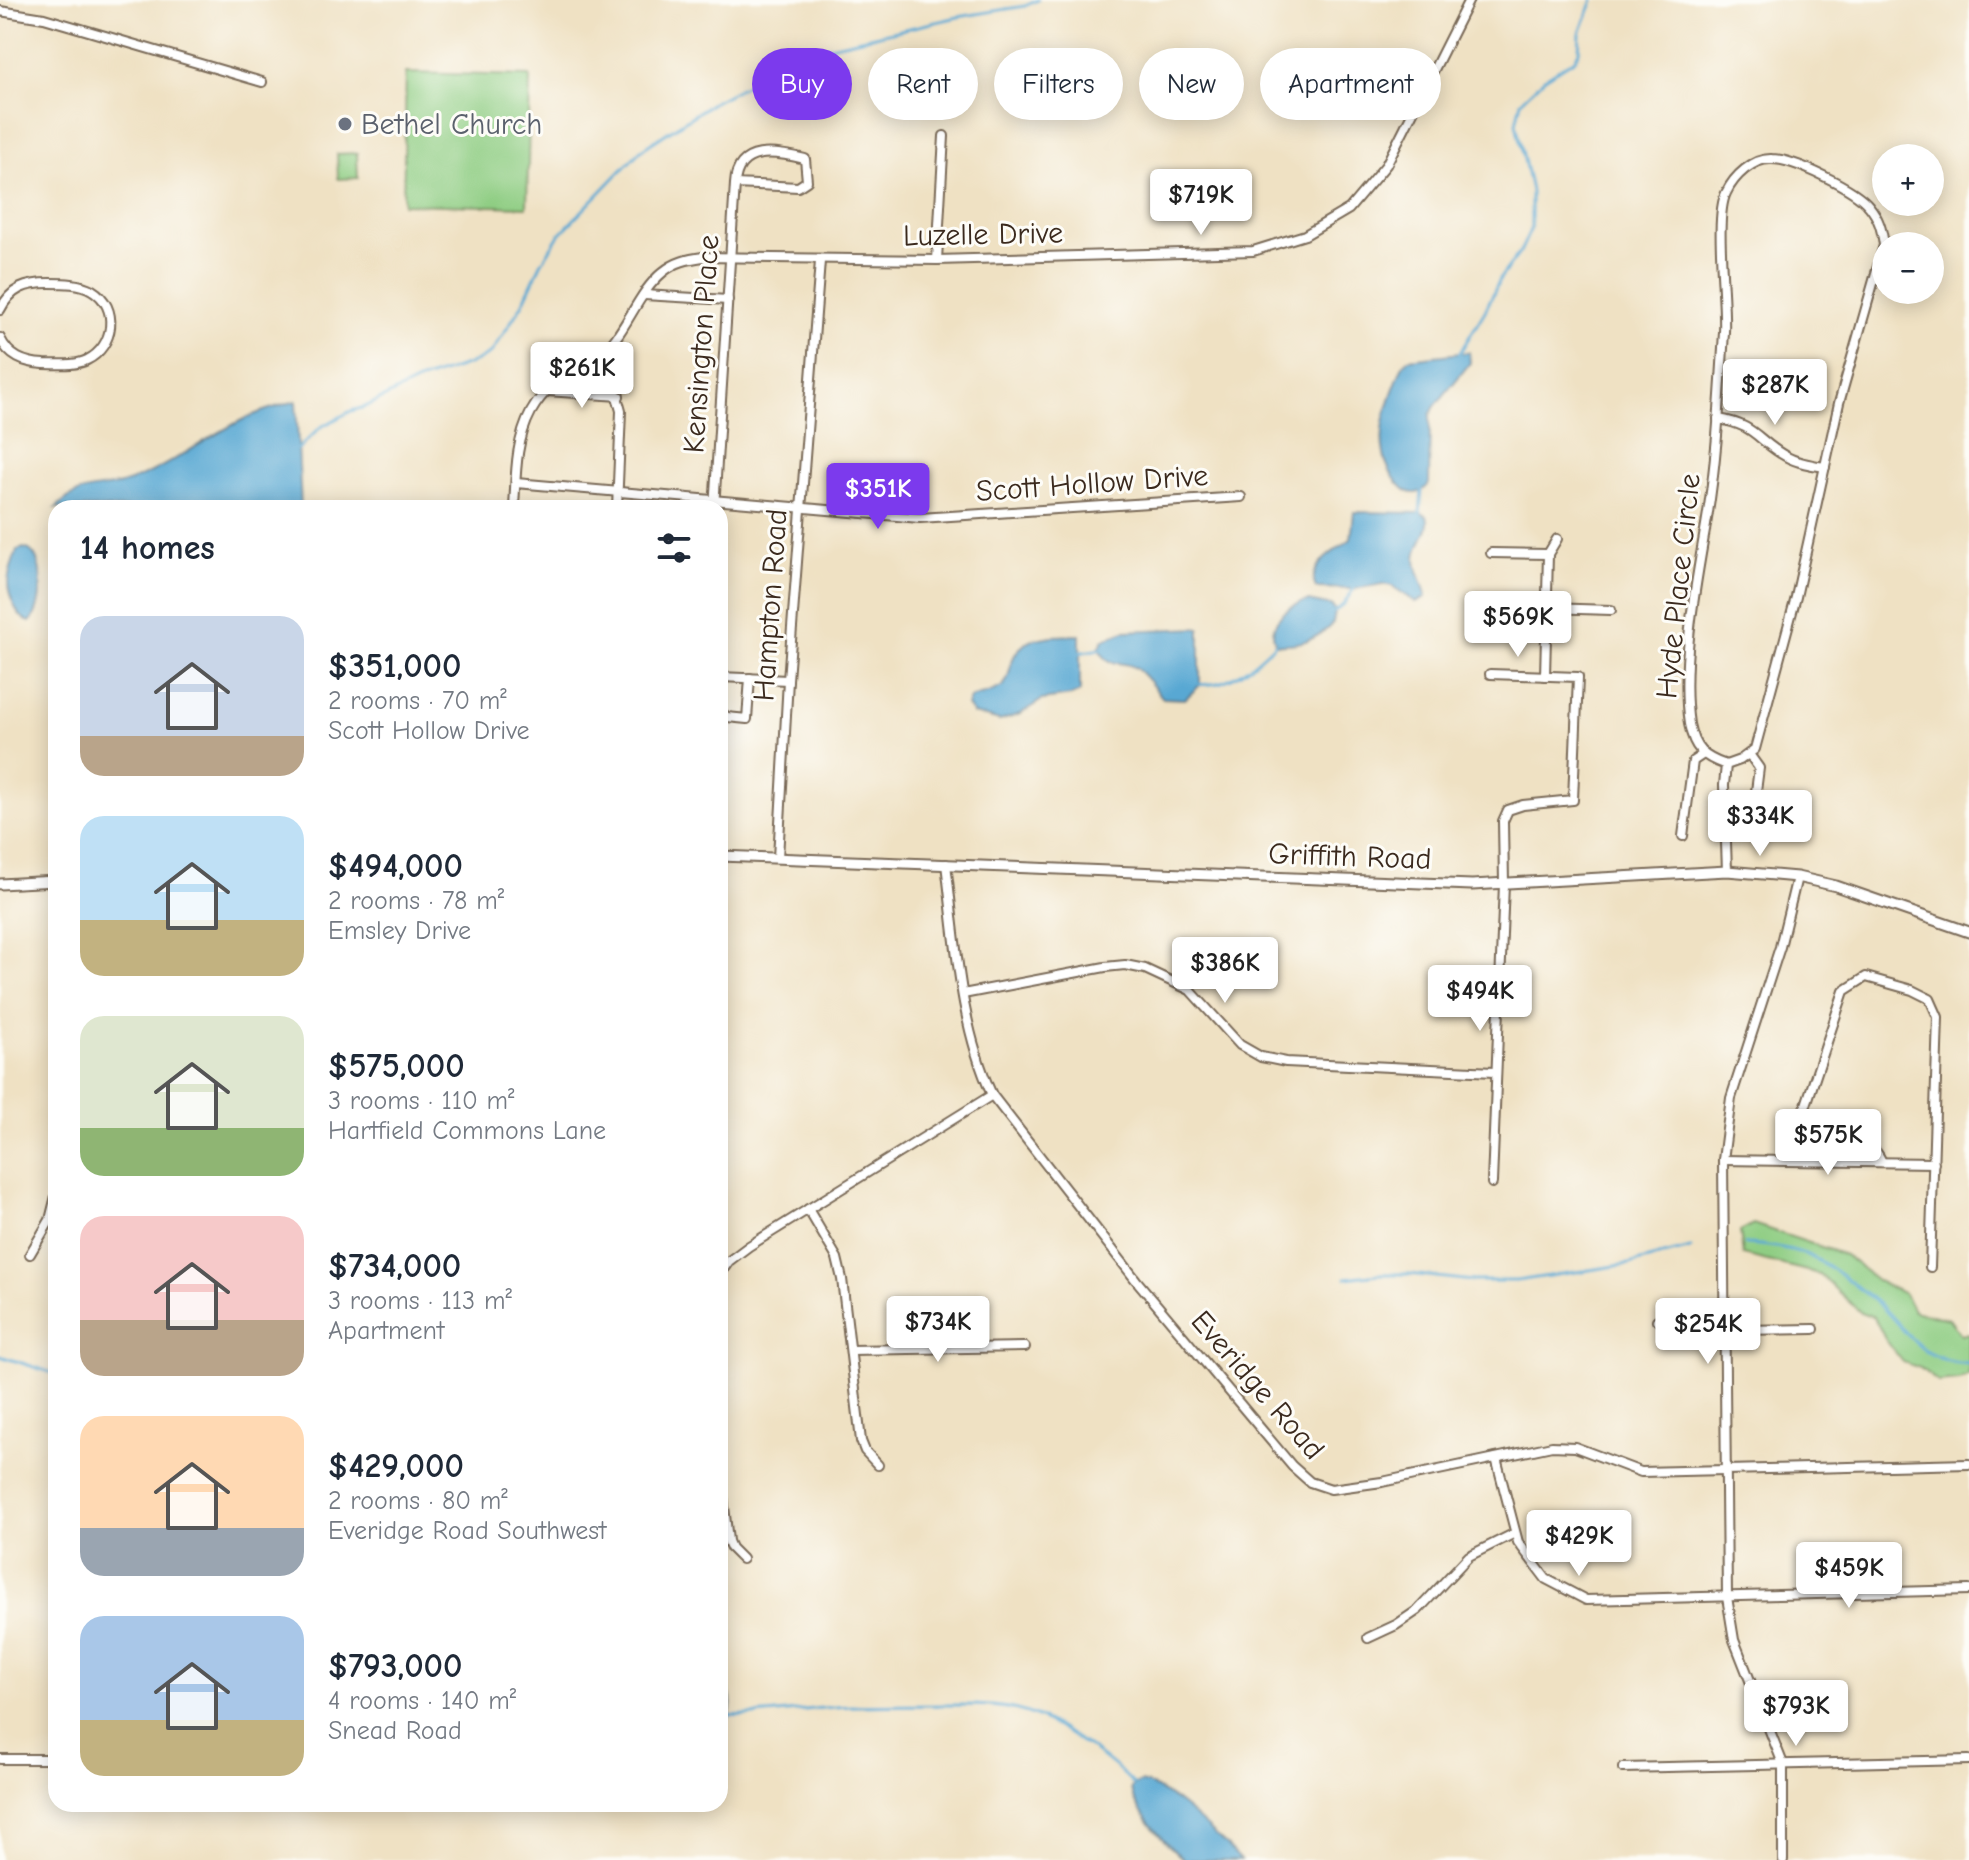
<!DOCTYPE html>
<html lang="en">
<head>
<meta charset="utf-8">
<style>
	:root { --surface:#fff; --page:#f2f2f3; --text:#1f2937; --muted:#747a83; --accent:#7c3aed }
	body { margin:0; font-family:"Comic Neue",sans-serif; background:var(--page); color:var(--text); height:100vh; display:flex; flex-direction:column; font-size:30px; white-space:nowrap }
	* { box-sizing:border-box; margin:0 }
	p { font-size:26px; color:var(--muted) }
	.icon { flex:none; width:44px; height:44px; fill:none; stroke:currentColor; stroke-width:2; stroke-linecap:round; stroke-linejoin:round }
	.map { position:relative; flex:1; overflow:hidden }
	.details { position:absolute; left:48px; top:500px; width:680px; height:1312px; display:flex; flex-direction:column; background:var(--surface); border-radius:24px; box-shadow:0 4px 20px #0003 }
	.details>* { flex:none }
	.top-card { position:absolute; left:752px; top:48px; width:760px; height:72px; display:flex; gap:16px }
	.fabs { position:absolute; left:1872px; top:144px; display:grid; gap:16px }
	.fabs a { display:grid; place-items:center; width:72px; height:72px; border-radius:50%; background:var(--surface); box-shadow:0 4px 20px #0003; font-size:40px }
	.price { position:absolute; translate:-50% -68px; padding:0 18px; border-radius:8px; background:#fff; color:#222; font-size:26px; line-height:52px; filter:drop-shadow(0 2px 4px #0008) }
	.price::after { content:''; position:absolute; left:50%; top:48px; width:24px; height:18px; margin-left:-12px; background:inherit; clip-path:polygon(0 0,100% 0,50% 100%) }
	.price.active { background:var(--accent); color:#fff }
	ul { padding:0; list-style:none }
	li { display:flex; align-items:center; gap:24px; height:200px; padding:0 32px }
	li span { display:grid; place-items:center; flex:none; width:224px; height:160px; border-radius:24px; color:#555 }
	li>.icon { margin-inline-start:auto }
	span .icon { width:96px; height:96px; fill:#fffc; stroke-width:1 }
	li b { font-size:34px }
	h2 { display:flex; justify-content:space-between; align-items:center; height:96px; padding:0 32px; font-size:34px }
	.chip { padding:0 28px; border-radius:36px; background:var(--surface); box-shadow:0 4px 20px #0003; font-size:28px; line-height:72px }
	.chip.active { background:var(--accent); color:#fff }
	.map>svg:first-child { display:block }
	.green { fill:#8fcd83; stroke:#657c50; stroke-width:2 }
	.water { fill:#59a8d3; stroke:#4a6978; stroke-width:2 }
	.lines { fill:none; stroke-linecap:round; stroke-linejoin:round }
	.stream { stroke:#59a8d3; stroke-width:3 }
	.minor-casing { stroke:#7a6a58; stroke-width:12 }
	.tertiary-casing { stroke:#7a6a58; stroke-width:13 }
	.minor { stroke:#fff; stroke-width:8 }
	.tertiary { stroke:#fff; stroke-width:9 }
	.worship-dot { fill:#6b7280; stroke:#fdfcf7; stroke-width:3 }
	.labels { text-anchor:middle; stroke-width:6; stroke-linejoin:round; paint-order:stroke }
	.worship-label { font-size:30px; fill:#5b616d; stroke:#fdfcf7; text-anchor:start }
	.street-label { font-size:30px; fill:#3b2a1e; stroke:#fdfcf7 }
</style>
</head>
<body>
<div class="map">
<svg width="1969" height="1860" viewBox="0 0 1969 1860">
	<rect width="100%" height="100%" fill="#fdfcf7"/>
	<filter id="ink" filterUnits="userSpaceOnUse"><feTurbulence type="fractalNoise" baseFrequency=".0125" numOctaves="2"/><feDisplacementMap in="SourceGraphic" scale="16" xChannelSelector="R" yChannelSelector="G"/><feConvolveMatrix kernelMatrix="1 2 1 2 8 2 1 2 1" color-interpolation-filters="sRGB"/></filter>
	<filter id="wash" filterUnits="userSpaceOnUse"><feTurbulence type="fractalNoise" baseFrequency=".006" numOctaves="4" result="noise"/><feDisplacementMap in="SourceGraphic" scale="32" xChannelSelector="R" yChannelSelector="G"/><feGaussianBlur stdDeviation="1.8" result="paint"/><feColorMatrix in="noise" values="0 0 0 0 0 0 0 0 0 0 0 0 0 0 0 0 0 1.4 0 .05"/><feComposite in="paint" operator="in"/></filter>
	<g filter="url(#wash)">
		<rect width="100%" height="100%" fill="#efe1c3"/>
		<!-- green -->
		<g class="green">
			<path d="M 406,73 L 530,76 L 527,207 L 403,204 Z"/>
			<path d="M 357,153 L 358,178 L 338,179 L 337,154 Z"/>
			<path d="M 1753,1224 L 1845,1255 L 1877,1281 L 1905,1294 L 1913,1311 L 1949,1319 L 1961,1335 L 1969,1333 L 1969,1375 L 1959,1380 L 1938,1382 L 1920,1368 L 1903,1362 L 1885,1339 L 1874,1317 L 1860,1312 L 1819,1274 L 1743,1255 L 1740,1231 Z"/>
		</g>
		<!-- water -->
		<g class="water">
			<path d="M 1469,352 L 1470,363 L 1435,406 L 1430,415 L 1429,484 C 1422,493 1413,497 1403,488 C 1366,453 1387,405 1403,365 L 1408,359 Z"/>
			<path d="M 296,401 L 301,508 L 56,508 C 79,484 96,492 124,483 C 167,469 203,439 244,419 C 260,411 279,406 296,401 Z"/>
			<path d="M 1354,512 L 1421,513 L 1427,516 C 1432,531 1416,543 1416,559 C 1416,573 1425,584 1426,597 L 1416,602 L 1392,586 L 1383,584 L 1354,589 L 1316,588 C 1305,566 1337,550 1351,539 Z"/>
			<path d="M 24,548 C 47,551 44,608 30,622 C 18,619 8,596 8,583 C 8,573 14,560 17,550 Z"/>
			<path d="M 1308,601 L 1332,606 L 1335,612 L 1333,623 C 1316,641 1299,645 1276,644 C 1265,623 1289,605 1308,601 Z"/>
			<path d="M 1200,628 L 1200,685 L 1185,699 L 1163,698 C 1155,689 1147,677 1137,669 C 1123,658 1111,671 1099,649 L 1103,640 L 1124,631 Z"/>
			<path d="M 1080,635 L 1080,692 L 1071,696 L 1042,700 L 1020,714 L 1000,721 L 973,714 L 967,706 L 970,698 C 979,695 992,693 1001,687 C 1008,683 1009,673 1011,665 C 1019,633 1053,636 1080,635 Z"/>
			<path d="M 720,1675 C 736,1698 734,1711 720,1734 Z"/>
			<path d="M 1140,1782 C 1169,1787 1220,1839 1241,1860 L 1185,1860 C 1168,1846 1134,1810 1131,1788 Z"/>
		</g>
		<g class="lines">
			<!-- stream -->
			<g class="stream">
				<path d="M 1459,354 L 1485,311 L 1501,277 L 1520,252 L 1531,228 L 1531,191 L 1516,123 L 1521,101 L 1545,78 L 1575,59 L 1579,51 L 1580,33 L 1593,0"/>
				<path d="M 298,449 L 321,427 L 351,411 L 365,407 L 418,381 L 475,362 L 491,353 L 522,305 L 541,264 L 559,235 L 641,150 L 712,103 L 784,65 L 830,46 L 958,17 L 1025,6 L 1038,0"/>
				<path d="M 1420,514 L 1422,490"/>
				<path d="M 1334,612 L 1343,605 L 1354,588"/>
				<path d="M 1077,653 L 1101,649"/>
				<path d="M 1198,684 C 1228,689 1256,663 1276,643"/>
				<path d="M 1745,1244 C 1800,1247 1813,1254 1857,1287 C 1866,1294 1877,1301 1885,1310 C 1912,1339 1925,1362 1969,1364"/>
				<path d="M 1346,1278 L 1378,1274 L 1409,1274 L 1473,1281 L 1516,1281 L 1629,1264 L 1691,1248"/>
				<path d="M 0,1356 L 56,1374"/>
				<path d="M 720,1715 C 748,1717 777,1713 805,1710 C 852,1704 898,1706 945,1705 C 974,1705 1008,1704 1035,1716 C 1064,1728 1114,1762 1134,1785"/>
			</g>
		</g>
	</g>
	<g filter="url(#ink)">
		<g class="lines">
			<!-- minor casing -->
			<g class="minor-casing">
				<g id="minor">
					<path d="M 0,11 L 44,18 L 262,82"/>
					<path d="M 937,260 L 944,136"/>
					<path d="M 644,295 L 728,300"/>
					<path d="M 0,310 C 11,288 26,283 50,283 C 64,283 80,283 92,290 C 120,307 114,347 87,360 C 75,366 58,364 44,364 C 24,363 9,357 0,338"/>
					<path d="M 596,358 L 613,382 L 621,411 L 617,508"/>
					<path d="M 547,391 L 619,396"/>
					<path d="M 1718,419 C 1757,425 1757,441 1787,457 C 1798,463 1812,465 1825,467"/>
					<path d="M 516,483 L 920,518 L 1241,497"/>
					<path d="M 514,508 C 516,475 515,442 531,412 C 550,378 569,379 596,359 C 626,336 635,295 663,272 C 675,262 688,259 703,257 L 937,260 L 1253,251 L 1305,235 L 1349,209 L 1386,165 L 1469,0"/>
					<path d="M 714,508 L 735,184 C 737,145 776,152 805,159 L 807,181 L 798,187 L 735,184"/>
					<path d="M 1491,553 L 1548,554"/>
					<path d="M 1547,608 L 1611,610"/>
					<path d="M 1490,674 L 1578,677 L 1573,800 L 1523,805 L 1508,810 L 1503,821 L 1504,884 L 1492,1183"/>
					<path d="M 1545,676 L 1548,554 L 1557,539"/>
					<path d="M 720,677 L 788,680"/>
					<path d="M 720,711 L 727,717 L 747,719 L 750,678"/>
					<path d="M 1749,754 L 1759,768 L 1754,807"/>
					<path d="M 1726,765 C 1703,757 1694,749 1689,724 C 1680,666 1696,583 1706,525 C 1717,461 1720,396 1724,332 C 1726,299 1714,218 1726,193 C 1734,176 1753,158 1772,159 C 1794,159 1856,189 1869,206 C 1879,218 1882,230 1884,245 L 1839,403 L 1796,597 L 1755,749 L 1740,760 L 1726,765 L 1724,785 L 1727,871"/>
					<path d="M 1683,836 L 1693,761 L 1702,755"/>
					<path d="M 778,858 L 788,680 L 820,261"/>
					<path d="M 946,864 C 956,942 959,1023 992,1095 L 1136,1280 L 1292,1466 L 1310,1482 L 1331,1489 L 1382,1482 L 1552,1446 L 1575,1447 L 1641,1472 L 1969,1464"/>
					<path d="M 963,994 L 1105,967 L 1125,965 L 1145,969 L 1190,990 L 1240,1045 L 1261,1057 L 1286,1062 L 1494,1072"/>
					<path d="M 1723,1160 L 1934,1163"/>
					<path d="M 1796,1161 L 1798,1135 L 1802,1117 L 1844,991 L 1866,977 L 1912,990 L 1930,999 L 1938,1017 L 1930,1267"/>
					<path d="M 1844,1161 L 1854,1145 C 1869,1142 1876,1149 1882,1162"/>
					<path d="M 808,1209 L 837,1258 L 842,1279 L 861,1441 L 865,1451 L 878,1465"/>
					<path d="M 30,1254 L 50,1220 L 56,1196"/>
					<path d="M 720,1274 L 729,1261 L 749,1246 L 992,1095"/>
					<path d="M 1657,1320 L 1671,1331 L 1814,1329"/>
					<path d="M 851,1350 L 1025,1347"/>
					<path d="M 1496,1458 L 1518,1542 L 1546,1579 L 1586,1600 L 1969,1590"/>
					<path d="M 720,1471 L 728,1541 L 731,1548 L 742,1559"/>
					<path d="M 1368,1638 L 1396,1625 L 1418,1610 L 1469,1556 L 1515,1533"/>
					<path d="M 0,1759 L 56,1759"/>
					<path d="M 1623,1768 L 1969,1760"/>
					<path d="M 1783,1860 L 1783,1764 L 1734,1640 L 1727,1597 L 1723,1160 L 1731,1098 L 1780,947 L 1797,877"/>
				</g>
			</g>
			<!-- tertiary casing -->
			<g class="tertiary-casing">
				<g id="tertiary">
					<path d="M 720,856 L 1472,885 L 1727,871 L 1797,877 L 1836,886 L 1969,932"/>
					<path d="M 0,884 L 56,881"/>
				</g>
			</g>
			<!-- minor -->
			<use href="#minor" class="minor"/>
			<!-- tertiary -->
			<use href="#tertiary" class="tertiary"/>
		</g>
	</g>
	<!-- markers -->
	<circle class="worship-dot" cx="345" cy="124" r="8"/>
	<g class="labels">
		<!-- worship labels -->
		<g class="worship-label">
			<text x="361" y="134">Bethel Church</text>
		</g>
		<!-- street labels -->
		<g class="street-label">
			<text transform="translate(983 234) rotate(-1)" y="10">Luzelle Drive</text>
			<text transform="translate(701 344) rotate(-86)" y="10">Kensington Place</text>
			<text transform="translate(1092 483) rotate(-4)" y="10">Scott Hollow Drive</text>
			<text transform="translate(1678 586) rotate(-84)" y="10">Hyde Place Circle</text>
			<text transform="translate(770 605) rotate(-86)" y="10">Hampton Road</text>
			<text transform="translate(1350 856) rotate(2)" y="10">Griffith Road</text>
			<text transform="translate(1258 1385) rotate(49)" y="10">Everidge Road</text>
		</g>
	</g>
</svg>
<div class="fabs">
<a>+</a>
<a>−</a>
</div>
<b class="price" style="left:1201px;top:237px">$719K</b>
<b class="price" style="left:582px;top:410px">$261K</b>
<b class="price" style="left:1775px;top:427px">$287K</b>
<b class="price active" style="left:878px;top:531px">$351K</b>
<b class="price" style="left:1518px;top:659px">$569K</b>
<b class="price" style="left:1760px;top:858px">$334K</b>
<b class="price" style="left:1225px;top:1005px">$386K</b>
<b class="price" style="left:1480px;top:1033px">$494K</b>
<b class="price" style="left:1828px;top:1177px">$575K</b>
<b class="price" style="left:938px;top:1364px">$734K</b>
<b class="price" style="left:1708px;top:1366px">$254K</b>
<b class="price" style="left:1579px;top:1578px">$429K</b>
<b class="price" style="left:1849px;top:1610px">$459K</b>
<b class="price" style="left:1796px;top:1748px">$793K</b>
<div class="top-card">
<a class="chip active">Buy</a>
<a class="chip">Rent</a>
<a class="chip">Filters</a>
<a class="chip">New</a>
<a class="chip">Apartment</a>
</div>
<section class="details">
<h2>14 homes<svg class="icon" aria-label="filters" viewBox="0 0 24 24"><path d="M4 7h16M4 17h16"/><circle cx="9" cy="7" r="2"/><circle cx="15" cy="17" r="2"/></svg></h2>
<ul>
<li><span style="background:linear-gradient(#c9d6e8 75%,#b9a48a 0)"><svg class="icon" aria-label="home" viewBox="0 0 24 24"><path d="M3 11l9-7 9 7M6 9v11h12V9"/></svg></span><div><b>$351,000</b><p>2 rooms · 70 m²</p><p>Scott Hollow Drive</p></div></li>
<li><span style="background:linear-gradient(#bfe0f5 65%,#c2b280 0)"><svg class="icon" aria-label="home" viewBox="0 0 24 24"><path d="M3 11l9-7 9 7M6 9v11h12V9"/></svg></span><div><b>$494,000</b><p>2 rooms · 78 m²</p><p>Emsley Drive</p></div></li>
<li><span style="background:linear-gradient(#dfe7d0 70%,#8fb573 0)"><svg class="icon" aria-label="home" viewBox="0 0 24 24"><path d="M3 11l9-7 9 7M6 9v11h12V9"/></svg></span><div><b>$575,000</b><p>3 rooms · 110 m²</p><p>Hartfield Commons Lane</p></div></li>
<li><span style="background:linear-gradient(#f6c9c9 65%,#b9a48a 0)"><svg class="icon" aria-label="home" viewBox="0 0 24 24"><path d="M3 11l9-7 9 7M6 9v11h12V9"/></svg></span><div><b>$734,000</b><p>3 rooms · 113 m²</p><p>Apartment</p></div></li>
<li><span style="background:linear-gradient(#ffd9b3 70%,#9aa5b1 0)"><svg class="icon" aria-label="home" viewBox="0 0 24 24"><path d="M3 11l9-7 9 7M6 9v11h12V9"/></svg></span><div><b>$429,000</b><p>2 rooms · 80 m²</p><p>Everidge Road Southwest</p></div></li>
<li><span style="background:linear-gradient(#a9c7e8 65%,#c2b280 0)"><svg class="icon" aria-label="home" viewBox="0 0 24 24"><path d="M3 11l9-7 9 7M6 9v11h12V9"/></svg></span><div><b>$793,000</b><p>4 rooms · 140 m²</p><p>Snead Road</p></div></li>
</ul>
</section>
</div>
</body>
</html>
